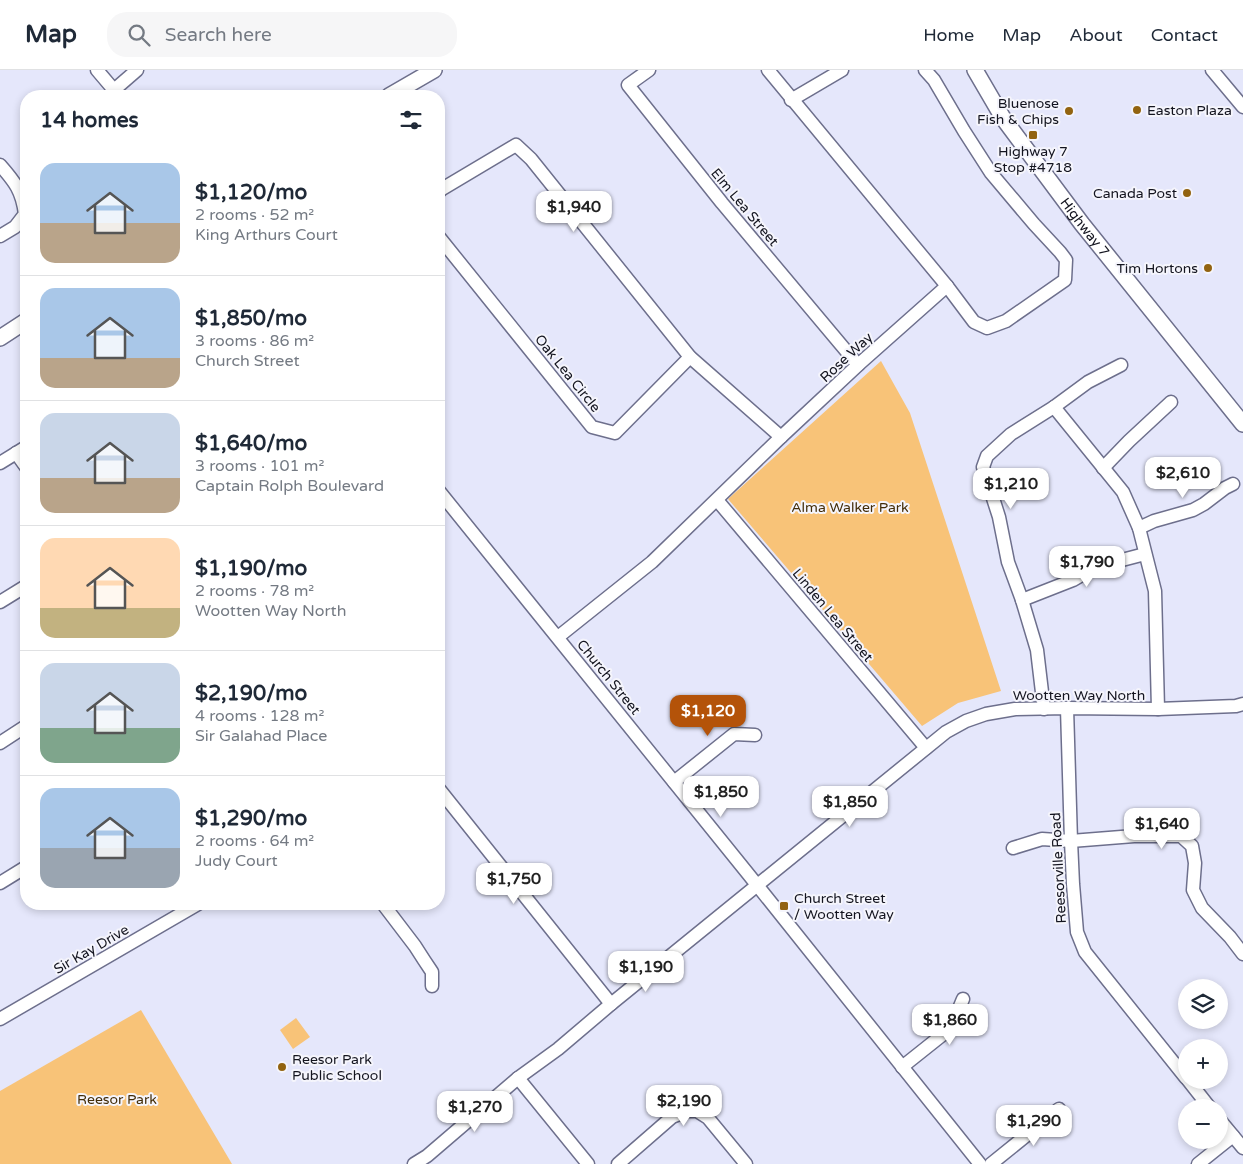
<!DOCTYPE html>
<html lang="en">
<head>
<meta charset="utf-8">
<style>
	:root { --surface:#fff; --page:#f6f6f7; --text:#1f2937; --muted:#747a83; --line:#e0e1e3; --accent:#b45309 }
	body { margin:0; font-family:"Varela Round",sans-serif; background:var(--page); color:var(--text); height:100vh; display:flex; flex-direction:column; font-size:19px; white-space:nowrap }
	* { box-sizing:border-box; margin:0 }
	p { font-size:16px; color:var(--muted) }
	.icon { flex:none; width:28px; height:28px; fill:none; stroke:currentColor; stroke-width:2; stroke-linecap:round; stroke-linejoin:round }
	.map { position:relative; flex:1; overflow:hidden }
	.sheet { position:absolute; left:20px; top:20px; width:425px; height:820px; display:flex; flex-direction:column; background:var(--surface); border-radius:20px; box-shadow:0 2px 8px #0003 }
	.sheet>* { flex:none }
	.controls { position:absolute; left:1178px; top:909px; display:grid; gap:10px }
	.controls a { display:grid; place-items:center; width:50px; height:50px; border-radius:50%; background:var(--surface); box-shadow:0 2px 8px #0003; font-size:25px }
	.price { position:absolute; translate:-50% -42px; padding:0 11px; border-radius:10px; background:#fff; color:#222; font-size:16px; line-height:32px; filter:drop-shadow(0 1px 2px #0008) }
	.price::after { content:''; position:absolute; left:50%; top:30px; width:15px; height:11px; margin-left:-8px; background:inherit; clip-path:polygon(0 0,100% 0,50% 100%) }
	.price.on { background:var(--accent); color:#fff }
	ul { padding:0; list-style:none }
	li { display:flex; align-items:center; gap:15px; height:125px; padding:0 20px }
	li+li { border-top:1px solid var(--line) }
	li span { display:grid; place-items:center; flex:none; width:140px; height:100px; border-radius:15px; color:#555 }
	li>.icon { margin-inline-start:auto }
	span .icon { width:60px; height:60px; fill:#fffc; stroke-width:1 }
	li b { font-size:21px }
	h2 { display:flex; justify-content:space-between; align-items:center; height:60px; padding:0 20px; font-size:21px }
	header { display:flex; align-items:center; gap:30px; box-sizing:border-box; height:70px; padding:0 25px; background:var(--surface); border-bottom:1px solid var(--line) }
	header strong { font-size:24px }
	nav { display:flex; gap:28px; margin-inline-start:auto; font-size:18px }
	.search { width:350px; height:45px; background:var(--page); display:flex; align-items:center; gap:12px; box-sizing:border-box; padding:0 18px; border-radius:20px; color:var(--muted); font-size:19px }
	.map>svg:first-child { display:block }
	.green { fill:#f8c378 }
	.lines { fill:none; stroke-linecap:round; stroke-linejoin:round }
	.minor-casing { stroke:#6d6f8c; stroke-width:15 }
	.major-casing { stroke:#6d6f8c; stroke-width:18 }
	.minor { stroke:#fff; stroke-width:12 }
	.major { stroke:#fff; stroke-width:15 }
	.poi-dot { fill:#926310; stroke:#f5f5fc; stroke-width:2 }
	.labels { text-anchor:middle; stroke-width:4; stroke-linejoin:round; paint-order:stroke }
	.poi-label { font-size:14px; fill:#13141f; stroke:#f5f5fc; text-anchor:end }
	.street-label { font-size:14px; fill:#13141f; stroke:#f5f5fc }
	.park-label { font-size:14px; fill:#432d08; stroke:#f5f5fc }
</style>
</head>
<body>
<header>
<strong>Map</strong>
<div class="search"><svg class="icon" aria-label="search" viewBox="0 0 24 24"><circle cx="10" cy="10" r="6"/><path d="M15 15l6 6"/></svg>Search here</div>
<nav><a>Home</a><a>Map</a><a>About</a><a>Contact</a></nav>
</header>
<div class="map">
<svg width="1243" height="1094" viewBox="0 0 1243 1094">
	<rect width="100%" height="100%" fill="#e5e7fb"/>
	<!-- green -->
	<g class="green">
		<path d="M 881,291 L 910,343 L 1001,621 L 958,633 L 922,656 L 728,429 Z"/>
		<path d="M 141,940 L 232,1094 L 0,1094 L 0,1021 Z"/>
		<path d="M 296,948 L 310,967 L 293,979 L 280,960 Z"/>
	</g>
	<g class="lines">
		<!-- minor casing -->
		<g class="minor-casing">
			<g id="minor">
				<path d="M 97,0 L 119,26"/>
				<path d="M 649,0 L 628,15 L 722,133 L 858,295"/>
				<path d="M 768,0 L 947,216 L 974,252 L 987,258 L 1006,251 L 1065,210 L 1066,190 L 1060,182 L 1034,154 L 991,103 L 964,61 L 934,10 L 925,0"/>
				<path d="M 1212,0 L 1243,37"/>
				<path d="M 114,20 L 137,0"/>
				<path d="M 791,30 L 842,0"/>
				<path d="M 0,95 C 15,112 22,121 25,144 L 15,157 L 0,166"/>
				<path d="M 439,122 L 442,119 L 516,75 L 531,89 L 690,287 L 781,367"/>
				<path d="M 439,167 L 592,357 L 615,363 L 690,287"/>
				<path d="M 1054,337 L 1123,422 L 1139,458 L 1155,521 L 1158,639"/>
				<path d="M 16,383 L 26,397"/>
				<path d="M 0,393 L 26,377"/>
				<path d="M 1103,398 L 1129,371 L 1171,332"/>
				<path d="M 439,421 L 749,805 L 980,1094"/>
				<path d="M 717,430 L 926,678"/>
				<path d="M 1139,458 L 1154,451 L 1193,440 L 1204,434 L 1225,418 L 1233,414"/>
				<path d="M 1022,530 L 1073,510 L 1095,497 L 1145,484"/>
				<path d="M 0,532 L 26,516"/>
				<path d="M 558,567 L 652,492 L 781,367 L 858,295 L 947,216"/>
				<path d="M 1067,638 L 1071,771 L 1073,814 L 1077,862 L 1085,882 L 1186,1008"/>
				<path d="M 1044,639 L 1037,580 L 1022,530 L 1008,492 L 999,447 L 983,397 L 987,386 L 1011,364 L 1054,337 L 1088,312 L 1121,295"/>
				<path d="M 0,673 L 26,656"/>
				<path d="M 674,712 L 734,664 L 755,665"/>
				<path d="M 439,719 L 611,934"/>
				<path d="M 1013,778 L 1042,769 L 1071,771 L 1134,766 L 1181,766 L 1192,776 L 1195,793 L 1193,820 L 1202,838 L 1230,867 L 1243,884"/>
				<path d="M 0,813 L 26,797"/>
				<path d="M 383,834 L 415,876 L 424,890 L 432,902 L 432,916"/>
				<path d="M 0,949 L 198,834"/>
				<path d="M 902,997 L 951,958 L 963,929"/>
				<path d="M 518,1008 L 588,1094"/>
				<path d="M 1188,1010 L 1210,1038"/>
				<path d="M 1219,1049 L 1243,1078"/>
				<path d="M 414,1094 L 427,1086 L 518,1008 L 558,979 L 611,934 L 946,662 L 966,651 L 986,644 L 1015,639 L 1067,638 L 1158,639 L 1236,636 L 1243,634"/>
				<path d="M 618,1094 L 672,1047 L 687,1041 L 697,1041 L 708,1048 L 746,1094"/>
				<path d="M 991,1094 L 1059,1039"/>
				<path d="M 1198,1094 L 1233,1066"/>
			</g>
		</g>
		<!-- major casing -->
		<g class="major-casing">
			<g id="major">
				<path id="s1" d="M 975,0 L 1003,48 L 1082,154 L 1243,354"/>
				<path d="M 389,26 L 434,0"/>
				<path d="M 0,268 L 26,251"/>
			</g>
		</g>
		<!-- minor -->
		<use href="#minor" class="minor"/>
		<!-- major -->
		<use href="#major" class="major"/>
	</g>
	<!-- markers -->
	<g class="poi-dot">
		<circle cx="1137" cy="40" r="5"/>
		<circle cx="1069" cy="41" r="5"/>
		<rect x="1028" y="60" width="10" height="10" rx="2.5"/>
		<circle cx="1187" cy="123" r="5"/>
		<circle cx="1208" cy="198" r="5"/>
		<rect x="779" y="831" width="10" height="10" rx="2.5"/>
		<circle cx="282" cy="997" r="5"/>
	</g>
	<g class="labels">
		<!-- poi labels -->
		<g class="poi-label">
			<text x="1059" y="38">Bluenose<tspan x="1059" dy="16">Fish &amp; Chips</tspan></text>
			<text x="1147" y="45" text-anchor="start">Easton Plaza</text>
			<text x="1033" y="86" text-anchor="middle">Highway 7<tspan x="1033" dy="16">Stop #4718</tspan></text>
			<text x="1177" y="128">Canada Post</text>
			<text x="1198" y="203">Tim Hortons</text>
			<text x="794" y="833" text-anchor="start">Church Street<tspan x="794" dy="16">/ Wootten Way</tspan></text>
			<text x="292" y="994" text-anchor="start">Reesor Park<tspan x="292" dy="16">Public School</tspan></text>
		</g>
		<!-- street labels -->
		<g class="street-label">
			<text transform="translate(745 137) rotate(50)" y="5">Elm Lea Street</text>
			<text dy="5" stroke="none"><textPath href="#s1" startOffset="192">Highway 7</textPath></text>
			<text transform="translate(846 287) rotate(-43)" y="5">Rose Way</text>
			<text transform="translate(568 303) rotate(51)" y="5">Oak Lea Circle</text>
			<text transform="translate(833 545) rotate(50)" y="5">Linden Lea Street</text>
			<text transform="translate(609 607) rotate(51)" y="5">Church Street</text>
			<text x="1079" y="630">Wootten Way North</text>
			<text transform="translate(1058 798) rotate(-93)" y="5">Reesorville Road</text>
			<text transform="translate(91 879) rotate(-30)" y="5">Sir Kay Drive</text>
		</g>
		<!-- park labels -->
		<g class="park-label">
			<text x="850" y="442">Alma Walker Park</text>
			<text x="117" y="1034">Reesor Park</text>
		</g>
	</g>
</svg>
<div class="controls">
<a><svg class="icon" aria-label="layers" viewBox="0 0 24 24"><path d="M12 4l9 5-9 5-9-5zM3 14l9 5 9-5"/></svg></a>
<a>+</a>
<a>−</a>
</div>
<b class="price" style="left:574px;top:163px">$1,940</b>
<b class="price" style="left:1183px;top:429px">$2,610</b>
<b class="price" style="left:1011px;top:440px">$1,210</b>
<b class="price" style="left:1087px;top:518px">$1,790</b>
<b class="price on" style="left:708px;top:667px">$1,120</b>
<b class="price" style="left:721px;top:748px">$1,850</b>
<b class="price" style="left:850px;top:758px">$1,850</b>
<b class="price" style="left:1162px;top:780px">$1,640</b>
<b class="price" style="left:514px;top:835px">$1,750</b>
<b class="price" style="left:646px;top:923px">$1,190</b>
<b class="price" style="left:950px;top:976px">$1,860</b>
<b class="price" style="left:684px;top:1057px">$2,190</b>
<b class="price" style="left:475px;top:1063px">$1,270</b>
<b class="price" style="left:1034px;top:1077px">$1,290</b>
<section class="sheet">
<h2>14 homes<svg class="icon" aria-label="filters" viewBox="0 0 24 24"><path d="M4 7h16M4 17h16"/><circle cx="9" cy="7" r="2"/><circle cx="15" cy="17" r="2"/></svg></h2>
<ul>
<li><span style="background:linear-gradient(#a9c7e8 60%,#b9a48a 0)"><svg class="icon" aria-label="home" viewBox="0 0 24 24"><path d="M3 11l9-7 9 7M6 9v11h12V9"/></svg></span><div><b>$1,120/mo</b><p>2 rooms · 52 m²</p><p>King Arthurs Court</p></div></li>
<li><span style="background:linear-gradient(#a9c7e8 70%,#b9a48a 0)"><svg class="icon" aria-label="home" viewBox="0 0 24 24"><path d="M3 11l9-7 9 7M6 9v11h12V9"/></svg></span><div><b>$1,850/mo</b><p>3 rooms · 86 m²</p><p>Church Street</p></div></li>
<li><span style="background:linear-gradient(#c9d6e8 65%,#b9a48a 0)"><svg class="icon" aria-label="home" viewBox="0 0 24 24"><path d="M3 11l9-7 9 7M6 9v11h12V9"/></svg></span><div><b>$1,640/mo</b><p>3 rooms · 101 m²</p><p>Captain Rolph Boulevard</p></div></li>
<li><span style="background:linear-gradient(#ffd9b3 70%,#c2b280 0)"><svg class="icon" aria-label="home" viewBox="0 0 24 24"><path d="M3 11l9-7 9 7M6 9v11h12V9"/></svg></span><div><b>$1,190/mo</b><p>2 rooms · 78 m²</p><p>Wootten Way North</p></div></li>
<li><span style="background:linear-gradient(#c9d6e8 65%,#7fa58c 0)"><svg class="icon" aria-label="home" viewBox="0 0 24 24"><path d="M3 11l9-7 9 7M6 9v11h12V9"/></svg></span><div><b>$2,190/mo</b><p>4 rooms · 128 m²</p><p>Sir Galahad Place</p></div></li>
<li><span style="background:linear-gradient(#a9c7e8 60%,#9aa5b1 0)"><svg class="icon" aria-label="home" viewBox="0 0 24 24"><path d="M3 11l9-7 9 7M6 9v11h12V9"/></svg></span><div><b>$1,290/mo</b><p>2 rooms · 64 m²</p><p>Judy Court</p></div></li>
</ul>
</section>
</div>
</body>
</html>
